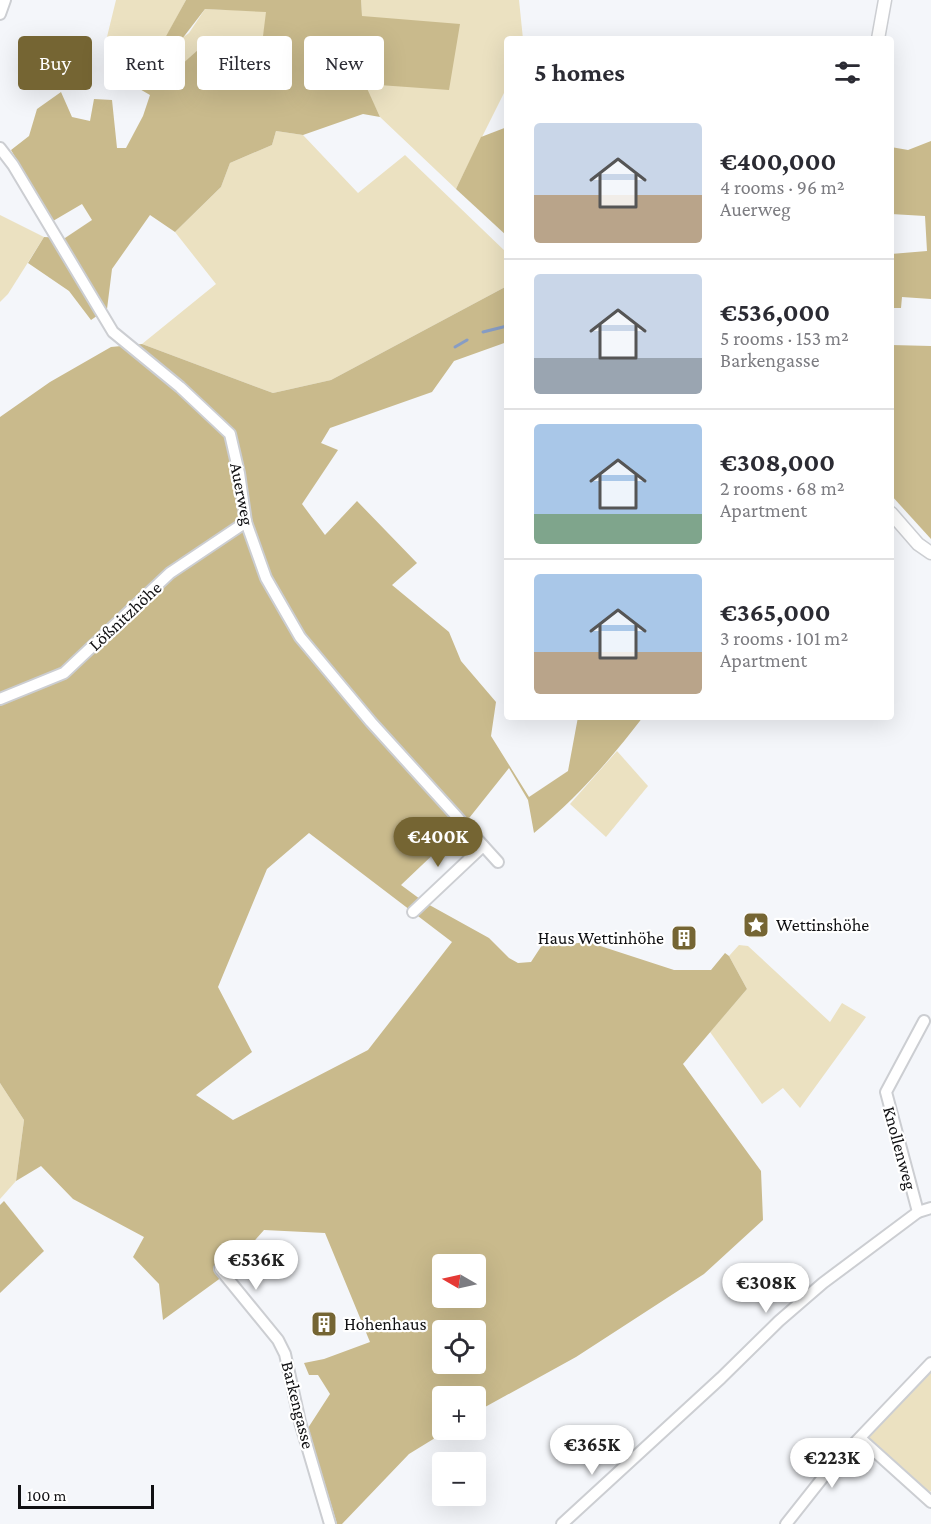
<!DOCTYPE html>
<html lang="en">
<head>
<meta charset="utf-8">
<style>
	:root { --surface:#fff; --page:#f2f2f3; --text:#2b2b33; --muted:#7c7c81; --line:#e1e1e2; --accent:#756533 }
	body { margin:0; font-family:"Crimson Pro",serif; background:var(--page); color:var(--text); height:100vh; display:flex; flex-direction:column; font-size:22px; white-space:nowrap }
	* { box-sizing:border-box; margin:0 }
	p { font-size:20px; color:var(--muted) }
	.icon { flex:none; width:33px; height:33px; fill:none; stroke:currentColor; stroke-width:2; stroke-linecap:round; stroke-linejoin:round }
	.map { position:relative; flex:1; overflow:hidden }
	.details { position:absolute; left:504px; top:36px; width:390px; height:684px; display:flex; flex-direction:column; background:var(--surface); border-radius:6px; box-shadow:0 6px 24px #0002 }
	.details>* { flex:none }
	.top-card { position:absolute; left:18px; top:36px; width:396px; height:54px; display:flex; gap:12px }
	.needle { width:39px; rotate:279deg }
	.buttons { position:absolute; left:432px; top:1254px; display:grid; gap:12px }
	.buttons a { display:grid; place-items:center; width:54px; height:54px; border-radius:6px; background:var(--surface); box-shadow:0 6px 24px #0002; font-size:30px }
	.scale { position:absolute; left:18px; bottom:15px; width:136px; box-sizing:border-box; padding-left:6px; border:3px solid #101012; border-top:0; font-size:16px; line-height:21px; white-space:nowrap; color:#101012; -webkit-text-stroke:4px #fff; paint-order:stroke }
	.price { position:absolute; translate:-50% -51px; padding:0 14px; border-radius:21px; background:#fff; color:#222; font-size:20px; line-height:39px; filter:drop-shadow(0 2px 3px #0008) }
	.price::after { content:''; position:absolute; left:50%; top:36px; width:18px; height:14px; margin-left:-9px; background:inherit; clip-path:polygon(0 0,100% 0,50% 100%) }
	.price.current { background:var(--accent); color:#fff }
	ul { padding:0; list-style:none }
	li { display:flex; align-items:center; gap:18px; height:150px; padding:0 30px }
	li+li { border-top:2px solid var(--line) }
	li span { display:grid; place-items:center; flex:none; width:168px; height:120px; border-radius:6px; color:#555 }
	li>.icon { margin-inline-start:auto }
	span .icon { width:72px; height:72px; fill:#fffc; stroke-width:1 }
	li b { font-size:26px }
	h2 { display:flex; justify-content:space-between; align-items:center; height:72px; padding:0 30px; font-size:26px }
	.pill { padding:0 21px; border-radius:6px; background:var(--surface); box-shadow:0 6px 24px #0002; font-size:21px; line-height:54px }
	.pill.current { background:var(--accent); color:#fff }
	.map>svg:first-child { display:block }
	.green { fill:#ebe1c1 }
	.forest { fill:#c9ba8c; fill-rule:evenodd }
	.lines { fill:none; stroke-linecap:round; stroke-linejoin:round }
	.stream { stroke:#879dc5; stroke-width:3 }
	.minor-casing { stroke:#ccced2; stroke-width:14 }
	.tertiary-casing { stroke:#ccced2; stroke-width:15 }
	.minor { stroke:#fff; stroke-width:10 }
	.tertiary { stroke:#fff; stroke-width:12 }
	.labels { text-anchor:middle; stroke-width:4.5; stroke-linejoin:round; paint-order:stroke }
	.street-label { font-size:18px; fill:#101012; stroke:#fff }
	.poi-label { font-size:18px; fill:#101012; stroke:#fff; text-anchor:start }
</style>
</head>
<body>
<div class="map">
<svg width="931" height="1524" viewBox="0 0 931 1524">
	<rect width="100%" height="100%" fill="#f4f6fa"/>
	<!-- green -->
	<g class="green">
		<path d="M 116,0 L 186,0 L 155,58 L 189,33 L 205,9 L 267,11 L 260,60 L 200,48 L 171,75 L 113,60 L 105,45 Z"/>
		<path d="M 361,0 L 519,0 L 523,39 L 507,39 L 507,87 L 456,189 L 380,117 L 364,84 Z"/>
		<path d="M 276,131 L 303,135 L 358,193 L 405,155 L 507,253 L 507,286 L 331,380 L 273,393 L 142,344 L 216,284 L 175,232 L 221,187 L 230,163 L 272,145 Z"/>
		<path d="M 0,215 L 44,237 L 8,294 L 0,302 Z"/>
		<path d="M 617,751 L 648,786 L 606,837 L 570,804 Z"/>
		<path d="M 739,945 L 748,946 L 830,1022 L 842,1003 L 866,1017 L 800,1108 L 783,1088 L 762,1104 L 710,1032 L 747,989 L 729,956 Z"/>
		<path d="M 0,1083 L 24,1120 L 16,1181 L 0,1199 Z"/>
		<path d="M 931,1371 L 931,1491 L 930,1492 C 917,1481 870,1449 867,1435 Z"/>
	</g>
	<!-- forest -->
	<g class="forest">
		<path d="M 186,0 L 361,0 L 362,16 L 460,24 L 449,90 L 365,84 L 380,117 L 363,114 L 303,135 L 276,131 L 272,145 L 230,163 L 221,187 L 175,232 L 150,215 L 112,269 L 107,309 L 91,320 L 69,291 L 28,263 L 44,237 L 65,238 L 92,220 L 82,204 L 53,221 L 11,150 L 29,136 L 37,109 L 61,92 L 72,117 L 90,121 L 94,99 L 112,100 L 117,148 L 126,148 L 143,116 L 150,95 L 112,73 L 113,60 L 170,75 L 200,48 L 260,60 L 266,12 L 205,9 L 162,65 L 154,58 Z"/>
		<path d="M 507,127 L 507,236 L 456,189 L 481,137 Z"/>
		<path d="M 931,141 L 931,299 L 902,297 L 901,308 L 891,308 L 891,254 L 927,251 L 925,216 L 891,214 L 891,147 L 908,150 Z"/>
		<path d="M 507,286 L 507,342 L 454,361 L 432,392 L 330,428 L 321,443 L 338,450 L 302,504 L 325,535 L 357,501 L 417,563 L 392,585 L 449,632 L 461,661 L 496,702 L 491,736 L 529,797 L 568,771 L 578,717 L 643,717 C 610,760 576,799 534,833 L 528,800 L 509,768 L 462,827 L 401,885 L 424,902 L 489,938 L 509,958 L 518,963 L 531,962 L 546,939 L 559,945 L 588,942 L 674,970 L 711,970 L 725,953 L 729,956 L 747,989 L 683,1064 L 761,1171 L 763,1220 L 704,1274 L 576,1357 L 476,1412 L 476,1396 L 442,1396 L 442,1430 L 448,1430 L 409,1454 L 342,1524 L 337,1524 L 308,1428 L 330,1394 L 318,1375 L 309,1375 L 304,1363 L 324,1359 L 370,1342 L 325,1233 L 264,1230 L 222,1277 L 163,1320 L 159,1284 L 133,1257 L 144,1237 L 73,1199 L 41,1166 L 16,1181 L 24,1120 L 0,1083 L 0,417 L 50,382 L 111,347 L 142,344 L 273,393 L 331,380 ZM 309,833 L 452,942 L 368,1050 L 233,1120 L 196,1095 L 252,1052 L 218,987 L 267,869 ZM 442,1264 L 476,1264 L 476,1298 L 442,1298 ZM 442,1330 L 476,1330 L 476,1364 L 442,1364 Z"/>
		<path d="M 891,345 L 931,346 L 931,539 L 891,495 Z"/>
		<path d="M 4,1201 L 44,1251 L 0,1293 L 0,1205 Z"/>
	</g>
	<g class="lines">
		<!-- stream -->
		<g class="stream">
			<path d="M 483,332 L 507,326"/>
			<path d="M 455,347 L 467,340"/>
		</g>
		<!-- minor casing -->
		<g class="minor-casing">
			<g id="minor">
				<path d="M 0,14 L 5,0"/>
				<path d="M 0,148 L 13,165 L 113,332 L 180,387 L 230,434 L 239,473 L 246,522 L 266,578 L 300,637 L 371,722 L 498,862"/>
				<path d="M 0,699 L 64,673 L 170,573 L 246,522"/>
				<path d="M 413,912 L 483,846"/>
				<path d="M 918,1212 L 886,1092 L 924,1021"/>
				<path d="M 220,1269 L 278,1340 L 285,1354 L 300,1422 L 330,1524"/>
				<path d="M 861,1439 L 931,1502"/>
				<path d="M 562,1524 L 721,1378 L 779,1321 L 823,1283 L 918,1212 L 931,1208"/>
				<path d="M 786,1524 L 828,1471 L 931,1363"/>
			</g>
		</g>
		<!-- tertiary casing -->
		<g class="tertiary-casing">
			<g id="tertiary">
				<path d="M 878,39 L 885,0"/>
				<path d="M 891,513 L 918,544 L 931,553"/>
			</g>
		</g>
		<!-- minor -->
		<use href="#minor" class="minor"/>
		<!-- tertiary -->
		<use href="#tertiary" class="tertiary"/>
	</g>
	<!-- icons -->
	<defs>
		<g id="sight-square" transform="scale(1.35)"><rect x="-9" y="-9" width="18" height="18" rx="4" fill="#756533" stroke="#fff"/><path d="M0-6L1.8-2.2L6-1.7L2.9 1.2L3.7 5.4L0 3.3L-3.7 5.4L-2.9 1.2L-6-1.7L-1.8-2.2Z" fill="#fff"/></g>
		<g id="building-square" transform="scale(1.35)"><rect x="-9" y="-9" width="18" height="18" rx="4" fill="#756533" stroke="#fff"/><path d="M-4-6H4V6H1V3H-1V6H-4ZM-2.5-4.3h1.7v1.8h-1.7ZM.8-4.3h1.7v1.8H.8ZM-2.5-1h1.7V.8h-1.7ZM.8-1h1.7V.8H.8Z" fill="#fff"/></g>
	</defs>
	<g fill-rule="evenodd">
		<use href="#sight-square" x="756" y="925"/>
		<use href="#building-square" x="684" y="938"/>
		<use href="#building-square" x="324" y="1324"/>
	</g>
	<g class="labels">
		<!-- street labels -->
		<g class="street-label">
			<text transform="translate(242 494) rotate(79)" y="6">Auerweg</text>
			<text transform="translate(125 616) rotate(-43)" y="6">Lößnitzhöhe</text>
			<text transform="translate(900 1148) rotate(75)" y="6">Knollenweg</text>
			<text transform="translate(298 1405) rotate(76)" y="6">Barkengasse</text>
		</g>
		<!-- poi labels -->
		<g class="poi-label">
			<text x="776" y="931">Wettinshöhe</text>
			<text x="664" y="944" text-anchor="end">Haus Wettinhöhe</text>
			<text x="344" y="1330">Hohenhaus</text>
		</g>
	</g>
</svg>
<div class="buttons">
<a><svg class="needle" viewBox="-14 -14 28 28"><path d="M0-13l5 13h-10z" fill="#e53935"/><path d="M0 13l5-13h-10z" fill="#7c7c81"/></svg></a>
<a><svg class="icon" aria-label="locate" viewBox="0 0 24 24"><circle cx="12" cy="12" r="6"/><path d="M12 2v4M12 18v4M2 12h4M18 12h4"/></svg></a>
<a>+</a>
<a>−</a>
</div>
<div class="scale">100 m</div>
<b class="price current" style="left:438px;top:868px">€400K</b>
<b class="price" style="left:256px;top:1291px">€536K</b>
<b class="price" style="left:766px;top:1314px">€308K</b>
<b class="price" style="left:592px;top:1476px">€365K</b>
<b class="price" style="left:832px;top:1489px">€223K</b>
<div class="top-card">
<a class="pill current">Buy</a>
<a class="pill">Rent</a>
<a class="pill">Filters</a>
<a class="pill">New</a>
</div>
<section class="details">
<h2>5 homes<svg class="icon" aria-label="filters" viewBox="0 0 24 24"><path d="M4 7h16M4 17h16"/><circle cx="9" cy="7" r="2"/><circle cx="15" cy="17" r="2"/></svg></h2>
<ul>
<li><span style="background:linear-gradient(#c9d6e8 60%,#b9a48a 0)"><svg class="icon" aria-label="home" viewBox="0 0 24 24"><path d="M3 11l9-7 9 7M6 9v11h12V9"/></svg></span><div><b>€400,000</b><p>4 rooms · 96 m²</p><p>Auerweg</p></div></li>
<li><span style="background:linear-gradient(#c9d6e8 70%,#9aa5b1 0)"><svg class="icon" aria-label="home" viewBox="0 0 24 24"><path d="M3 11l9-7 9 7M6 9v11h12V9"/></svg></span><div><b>€536,000</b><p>5 rooms · 153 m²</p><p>Barkengasse</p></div></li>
<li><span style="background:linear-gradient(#a9c7e8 75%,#7fa58c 0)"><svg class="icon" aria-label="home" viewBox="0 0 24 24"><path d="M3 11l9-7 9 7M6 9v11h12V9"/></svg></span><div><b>€308,000</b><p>2 rooms · 68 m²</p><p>Apartment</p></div></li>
<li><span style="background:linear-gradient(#a9c7e8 65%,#b9a48a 0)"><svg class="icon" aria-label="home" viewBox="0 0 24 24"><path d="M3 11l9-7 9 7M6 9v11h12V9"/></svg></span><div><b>€365,000</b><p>3 rooms · 101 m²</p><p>Apartment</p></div></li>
</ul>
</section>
</div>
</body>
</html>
